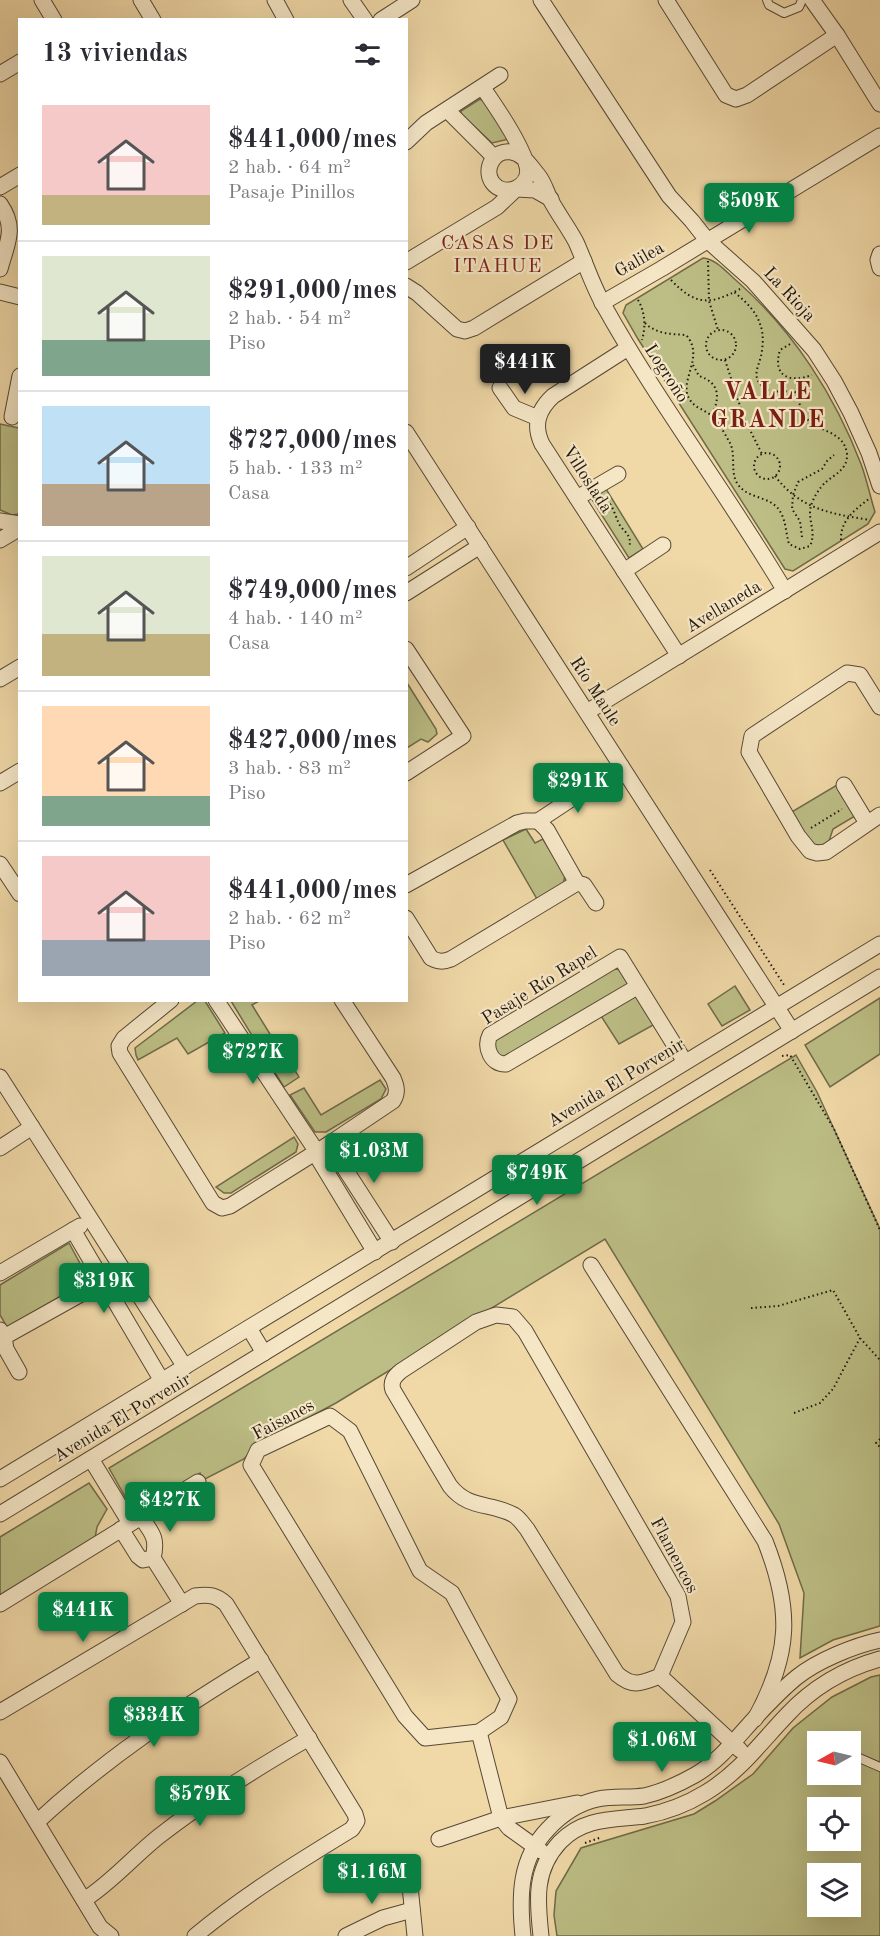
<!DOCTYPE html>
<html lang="es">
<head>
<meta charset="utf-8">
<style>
	:root { --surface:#fff; --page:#f2f2f3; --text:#2b2b33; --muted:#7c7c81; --line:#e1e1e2; --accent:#0b8043 }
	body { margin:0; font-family:"Old Standard TT",serif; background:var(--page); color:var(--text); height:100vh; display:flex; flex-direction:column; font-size:22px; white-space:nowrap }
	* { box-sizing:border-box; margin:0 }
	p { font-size:20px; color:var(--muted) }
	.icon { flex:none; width:33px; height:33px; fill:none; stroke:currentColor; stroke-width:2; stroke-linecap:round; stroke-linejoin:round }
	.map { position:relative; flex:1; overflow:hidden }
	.panel { position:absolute; left:18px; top:18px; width:390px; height:984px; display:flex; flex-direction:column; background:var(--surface); border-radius:0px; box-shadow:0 6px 24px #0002 }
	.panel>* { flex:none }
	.needle { width:39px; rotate:262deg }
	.tools { position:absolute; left:807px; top:1731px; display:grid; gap:12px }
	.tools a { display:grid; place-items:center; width:54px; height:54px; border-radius:0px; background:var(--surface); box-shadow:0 6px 24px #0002; font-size:30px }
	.price { position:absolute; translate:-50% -51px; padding:0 14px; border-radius:6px; background:var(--accent); color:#fff; font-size:20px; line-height:39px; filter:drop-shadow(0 2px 3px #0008) }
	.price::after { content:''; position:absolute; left:50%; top:36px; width:18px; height:14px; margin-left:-9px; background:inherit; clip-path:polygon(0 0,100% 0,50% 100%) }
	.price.active { background:#222; color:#fff }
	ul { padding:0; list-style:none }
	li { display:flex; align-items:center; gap:18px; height:150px; padding:0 24px }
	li+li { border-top:2px solid var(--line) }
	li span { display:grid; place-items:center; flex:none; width:168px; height:120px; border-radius:0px; color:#555 }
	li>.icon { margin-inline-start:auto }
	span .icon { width:72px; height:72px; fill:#fffc; stroke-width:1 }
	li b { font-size:26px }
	h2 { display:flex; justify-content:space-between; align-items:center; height:72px; padding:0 24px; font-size:26px }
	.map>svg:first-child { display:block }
	.green { fill:#bcbe85; stroke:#6f6b4a; stroke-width:1.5; fill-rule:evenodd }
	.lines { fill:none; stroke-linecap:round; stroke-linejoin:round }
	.service-casing { stroke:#564835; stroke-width:10 }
	.minor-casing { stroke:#564835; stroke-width:17 }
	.path { stroke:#22180f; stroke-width:2; stroke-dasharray:1.5 3; stroke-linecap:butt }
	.service { stroke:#f5e6c6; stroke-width:8 }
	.minor { stroke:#f5e6c6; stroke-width:15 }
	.labels { text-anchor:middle; stroke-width:4.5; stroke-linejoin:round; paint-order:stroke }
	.street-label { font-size:18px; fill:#22180f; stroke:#f5e6c6 }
	.neighbourhood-label { font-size:20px; letter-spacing:1.5px; fill:#7a1f14; stroke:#f5e6c6 }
	.district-label { font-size:24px; font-weight:bold; letter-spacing:1.5px; fill:#7a1f14; stroke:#f5e6c6 }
</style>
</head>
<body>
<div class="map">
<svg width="880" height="1936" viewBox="0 0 880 1936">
	<rect width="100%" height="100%" fill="#f0d8a7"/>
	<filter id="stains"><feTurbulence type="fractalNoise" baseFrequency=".00333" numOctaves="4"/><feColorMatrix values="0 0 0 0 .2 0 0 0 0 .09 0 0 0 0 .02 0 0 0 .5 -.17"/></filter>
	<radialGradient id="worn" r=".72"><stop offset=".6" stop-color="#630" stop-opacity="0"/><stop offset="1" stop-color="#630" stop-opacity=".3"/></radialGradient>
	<!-- green -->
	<g class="green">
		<path d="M 480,99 L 485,102 L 509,139 L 492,143 L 461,114 L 461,111 Z"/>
		<path d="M 703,258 C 717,259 728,274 739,283 C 794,332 835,396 861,464 C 867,480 870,496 875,512 L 868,524 L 793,571 L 785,569 L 638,339 L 623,313 L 626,305 Z"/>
		<path d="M 0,424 L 19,428 L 19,514 L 12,515 L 0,510 Z"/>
		<path d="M 606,489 L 643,549 L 629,558 L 591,498 Z"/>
		<path d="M 407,683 L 436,729 L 437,734 L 428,742 L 421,739 L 407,748 Z"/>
		<path d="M 837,785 L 855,816 L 833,829 L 829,841 L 821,846 L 808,844 L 790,813 Z"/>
		<path d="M 526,829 L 535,843 L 543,839 L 565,875 L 563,885 L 537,899 L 503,840 Z"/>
		<path d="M 606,968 L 623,970 L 655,1024 L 619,1044 L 594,1005 L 506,1057 L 497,1054 L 492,1046 L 496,1033 Z"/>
		<path d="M 735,986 L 750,1010 L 722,1026 L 708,1004 Z"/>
		<path d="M 880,998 L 880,1054 L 830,1087 L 805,1045 Z"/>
		<path d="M 197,1001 L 205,1001 L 225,1033 L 188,1054 L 177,1038 L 138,1060 L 136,1055 L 135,1048 Z"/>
		<path d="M 231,1001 L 259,1001 L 252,1005 L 270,1034 L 256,1042 Z"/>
		<path d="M 283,1051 L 299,1077 L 284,1087 L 267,1060 Z"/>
		<path d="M 796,1055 L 817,1092 L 880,1229 L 880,1626 L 833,1640 L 800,1658 L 804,1593 L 779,1524 L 605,1239 L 336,1403 L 257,1445 L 244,1459 L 203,1480 L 200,1473 L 150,1502 L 128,1502 L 109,1468 Z"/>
		<path d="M 380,1080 L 386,1089 L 381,1099 L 326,1132 L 315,1132 L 290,1095 L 304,1088 L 321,1115 Z"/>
		<path d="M 294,1137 L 298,1144 L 296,1152 L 231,1193 L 224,1193 L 216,1187 Z"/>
		<path d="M 69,1243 L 89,1280 L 7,1327 L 0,1315 L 0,1285 Z"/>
		<path d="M 89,1483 L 107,1509 L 97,1527 L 95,1538 L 0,1595 L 0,1537 Z"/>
		<path d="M 880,1675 L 880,1936 L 557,1936 L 554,1915 L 556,1891 L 581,1848 L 694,1814 L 715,1801 L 753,1774 L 793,1728 L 832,1697 L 871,1677 ZM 818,1742 L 850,1742 L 850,1774 L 818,1774 ZM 818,1808 L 850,1808 L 850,1840 L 818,1840 ZM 818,1874 L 850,1874 L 850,1906 L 818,1906 Z"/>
	</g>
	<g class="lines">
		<!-- service casing -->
		<g class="service-casing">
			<g id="service">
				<path d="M 767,0 L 769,5 L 784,13 L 799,7 L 802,0"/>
				<path d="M 813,1737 L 824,1742"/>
				<path d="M 850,1754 L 880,1767"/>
			</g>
		</g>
		<!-- minor casing -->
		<g class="minor-casing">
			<g id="minor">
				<path d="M 42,0 L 54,20"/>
				<path d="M 141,0 L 153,20"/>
				<path d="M 275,0 L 286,20"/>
				<path d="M 351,0 L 365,20"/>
				<path d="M 541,0 L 669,196 L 692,221 L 707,240 L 753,281 L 814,350 L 834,381 L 851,413 L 869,453 L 880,486"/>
				<path d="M 666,0 L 726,95 L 736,99 L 747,95 L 837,35"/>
				<path d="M 812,0 L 837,35 L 880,104"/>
				<path d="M 381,20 L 412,0"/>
				<path d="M 0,74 L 20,62"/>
				<path d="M 483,88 C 497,108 521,143 527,166 C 532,187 504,199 492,182 C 483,168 495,149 511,152 C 523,153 531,167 538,175 C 544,182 546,191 550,199 C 558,214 568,227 576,242 C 585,262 592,284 603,304 C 658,403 727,493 785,591"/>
				<path d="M 447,110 L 494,157"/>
				<path d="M 406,142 L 426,123 L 500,75"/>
				<path d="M 0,187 L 20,175"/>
				<path d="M 0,204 C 17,228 7,243 0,269"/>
				<path d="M 880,254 L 878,260 L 880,268"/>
				<path d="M 406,262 L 497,207 L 516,189 L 535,190 L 551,199"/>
				<path d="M 406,286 L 417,293 L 457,329 L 465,331 L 474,328 L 584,261"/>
				<path d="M 0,292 L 20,297"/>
				<path d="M 602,303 L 661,269 L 880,136"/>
				<path d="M 628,348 L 553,396 C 538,410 533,425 542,444 L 679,656"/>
				<path d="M 500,388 L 514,408 L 538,418"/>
				<path d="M 12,417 L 20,376"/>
				<path d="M 406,432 L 792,1031"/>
				<path d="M 577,498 L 618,474"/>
				<path d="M 0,521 L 20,524"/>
				<path d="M 0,540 L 20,528"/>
				<path d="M 406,568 L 468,527"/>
				<path d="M 624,571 L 663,545"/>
				<path d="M 406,593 L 480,546"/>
				<path d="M 406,649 L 463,736 L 406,773"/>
				<path d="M 0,679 L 20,667"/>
				<path d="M 880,707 L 860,675 L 847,673 L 752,736 L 749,752 L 798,836 L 810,851 L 817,853 L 826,852 L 880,815"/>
				<path d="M 587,712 L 880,532"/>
				<path d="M 0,783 L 20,771"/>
				<path d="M 844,785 L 867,823"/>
				<path d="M 538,821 L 547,830 L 577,883 L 584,885 L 596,903"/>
				<path d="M 538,821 L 621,766"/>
				<path d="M 0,864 L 20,894"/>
				<path d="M 406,885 L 517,823 L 525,821 L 538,821"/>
				<path d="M 406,918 L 431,958 C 439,962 443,962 451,959 L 577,883"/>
				<path d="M 637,987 L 506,1064 C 491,1065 484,1047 490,1035 L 620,957 L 685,1062"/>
				<path d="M 171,1000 L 124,1038 L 119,1046 L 120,1053 L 213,1203 L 222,1208 L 230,1206 L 329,1144 L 393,1101 C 398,1093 397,1087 393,1078 L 342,1000"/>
				<path d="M 216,1000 L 317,1152"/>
				<path d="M 0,1077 L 185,1367"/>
				<path d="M 329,1144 L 392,1242"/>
				<path d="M 0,1148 L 32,1127"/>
				<path d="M 315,1153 L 375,1252"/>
				<path d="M 73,1230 L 162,1381"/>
				<path d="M 591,1265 L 765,1541 C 792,1609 791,1654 755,1719"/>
				<path d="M 0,1273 L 80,1226"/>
				<path d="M 496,1315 L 513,1317 L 525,1331 L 678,1596 L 683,1622 L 660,1676 C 642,1683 633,1688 617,1674 L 527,1529 C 523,1524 519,1518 514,1515 C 490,1502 469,1510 450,1486 L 393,1390 C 390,1381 395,1376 401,1371 L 476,1322 Z"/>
				<path d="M 249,1328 L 264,1353"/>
				<path d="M 0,1330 L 4,1337 L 6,1349 L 19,1372"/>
				<path d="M 4,1337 L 124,1270"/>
				<path d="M 330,1416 L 350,1431 L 420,1571 L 452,1593 L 509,1699 L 501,1717 L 479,1732 L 425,1738 L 405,1716 L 251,1465 L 258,1450 Z"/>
				<path d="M 91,1459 L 130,1523"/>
				<path d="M 0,1479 L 880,944"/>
				<path d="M 0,1514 L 880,977"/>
				<path d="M 141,1517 C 152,1533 158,1538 153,1558 L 182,1604"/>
				<path d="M 121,1529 L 138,1556 L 143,1560 L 153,1558"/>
				<path d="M 0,1604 L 198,1482"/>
				<path d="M 660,1676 L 740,1750"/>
				<path d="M 0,1712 L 195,1596 C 209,1594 216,1595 226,1604 L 355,1814 L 357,1821 L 352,1829 C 298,1862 244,1895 195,1936"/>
				<path d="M 479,1732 L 501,1818 L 509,1828 L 541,1851"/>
				<path d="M 0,1762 L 100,1927 L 111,1936"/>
				<path d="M 37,1822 C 105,1759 181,1708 261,1660"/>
				<path d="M 439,1839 L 501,1818 L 577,1803"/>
				<path d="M 408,1866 L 415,1936"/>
				<path d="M 84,1900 C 112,1882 132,1858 158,1837 C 205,1800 257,1768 309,1738"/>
				<path d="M 346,1936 L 383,1918 L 412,1910"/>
				<path d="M 523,1936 C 519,1897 519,1859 548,1829 C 561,1815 579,1803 598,1799 C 613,1796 629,1798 644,1796 C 662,1792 679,1784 695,1775 C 719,1761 735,1740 754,1719 C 767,1705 782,1689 797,1677 C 817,1661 855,1645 880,1640"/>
				<path d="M 541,1936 C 537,1900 534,1870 560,1842 C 584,1817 614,1820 645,1816 C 666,1812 687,1804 705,1793 C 739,1773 761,1742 787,1715 C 813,1687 844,1669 880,1659"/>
			</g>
		</g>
		<!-- path -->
		<g class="path">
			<path d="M 708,261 L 709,301 L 718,330"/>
			<path d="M 671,280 C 696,306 710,305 740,289"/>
			<path d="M 638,300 C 645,312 646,326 642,340"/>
			<path d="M 645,323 C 656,334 671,334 686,335 C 706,357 677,382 690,400 C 695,408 705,410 712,416 C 719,423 725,434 730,443 C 736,455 730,471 737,483 C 747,500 772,495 781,513 C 786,522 786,534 789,544 L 800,549 L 810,546 C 817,531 807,520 811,506 C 813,498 820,487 826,482 C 835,474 848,469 847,454 C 844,429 815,433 804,415 C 800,409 799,400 797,393 C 786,388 772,396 762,386 C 752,376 758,368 761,356 C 763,347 764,333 760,324 C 756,311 744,300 734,292"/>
			<circle cx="721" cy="345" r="15"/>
			<path d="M 790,344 L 780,350 C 772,377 790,383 812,375"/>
			<path d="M 725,360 L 744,418 L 762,454"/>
			<path d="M 693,365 L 699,376 C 720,383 720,397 712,415"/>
			<circle cx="767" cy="466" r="13"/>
			<path d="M 775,476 C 800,509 831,514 870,520"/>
			<path d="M 601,503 L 610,504 C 615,511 617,522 621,527 C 627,534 632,537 629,548"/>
			<path d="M 802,537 L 800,521 L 792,509 L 793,495 L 798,482 L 822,469 L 827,461 L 834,455"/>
			<path d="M 841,540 C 840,520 856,509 870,498"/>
			<path d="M 811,828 L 842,809"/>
			<path d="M 710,870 L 784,985"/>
			<path d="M 782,1056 L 790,1055 L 834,1129 L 880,1230"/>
			<path d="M 751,1308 L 778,1306 L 833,1290 L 860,1338 L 880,1360"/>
			<path d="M 794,1413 L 820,1403 L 833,1389 L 860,1338"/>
			<path d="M 880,1439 L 876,1443 L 880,1447"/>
			<path d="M 585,1843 L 602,1837"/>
		</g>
		<!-- service -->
		<use href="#service" class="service"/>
		<!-- minor -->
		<use href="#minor" class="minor"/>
	</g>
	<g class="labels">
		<!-- street labels -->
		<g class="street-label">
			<text transform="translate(639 259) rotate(-30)" y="6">Galilea</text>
			<text transform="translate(790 294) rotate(47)" y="6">La Rioja</text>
			<text transform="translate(667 373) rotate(57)" y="6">Logroño</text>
			<text transform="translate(588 479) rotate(57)" y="6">Villoslada</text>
			<text transform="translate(723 606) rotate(-31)" y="6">Avellaneda</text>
			<text transform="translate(596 691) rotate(57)" y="6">Río Maule</text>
			<text transform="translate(539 985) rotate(-32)" y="6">Pasaje Río Rapel</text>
			<text transform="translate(616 1082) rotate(-31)" y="6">Avenida El Porvenir</text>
			<text transform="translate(122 1417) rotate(-31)" y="6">Avenida El Porvenir</text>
			<text transform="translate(283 1419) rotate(-28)" y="6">Faisanes</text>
			<text transform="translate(675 1555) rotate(62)" y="6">Flamencos</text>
		</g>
		<!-- neighbourhood labels -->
		<g class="neighbourhood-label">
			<text x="498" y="249">CASAS DE<tspan x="498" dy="23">ITAHUE</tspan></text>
		</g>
		<!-- district labels -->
		<g class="district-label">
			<text x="768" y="399">VALLE<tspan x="768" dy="28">GRANDE</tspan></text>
		</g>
	</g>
	<rect width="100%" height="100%" filter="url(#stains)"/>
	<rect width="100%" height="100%" fill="url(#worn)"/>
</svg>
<div class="tools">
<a><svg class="needle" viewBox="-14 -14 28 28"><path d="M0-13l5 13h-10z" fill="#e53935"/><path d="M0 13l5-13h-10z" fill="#7c7c81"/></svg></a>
<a><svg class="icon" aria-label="locate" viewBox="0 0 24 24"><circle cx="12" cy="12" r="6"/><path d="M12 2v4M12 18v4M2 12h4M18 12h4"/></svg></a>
<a><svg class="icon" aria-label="layers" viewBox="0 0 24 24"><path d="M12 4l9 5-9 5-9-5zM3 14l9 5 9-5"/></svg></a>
</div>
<b class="price" style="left:749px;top:234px">$509K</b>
<b class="price active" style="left:525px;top:395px">$441K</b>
<b class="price" style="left:578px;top:814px">$291K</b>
<b class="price" style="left:253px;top:1085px">$727K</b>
<b class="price" style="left:374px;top:1184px">$1.03M</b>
<b class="price" style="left:537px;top:1206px">$749K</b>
<b class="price" style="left:104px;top:1314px">$319K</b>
<b class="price" style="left:170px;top:1533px">$427K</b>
<b class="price" style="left:83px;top:1643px">$441K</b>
<b class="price" style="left:154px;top:1748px">$334K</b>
<b class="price" style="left:662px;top:1773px">$1.06M</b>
<b class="price" style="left:200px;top:1827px">$579K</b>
<b class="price" style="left:372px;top:1905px">$1.16M</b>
<section class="panel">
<h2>13 viviendas<svg class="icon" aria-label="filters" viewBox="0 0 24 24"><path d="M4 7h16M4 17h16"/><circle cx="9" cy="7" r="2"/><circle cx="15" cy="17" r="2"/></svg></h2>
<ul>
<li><span style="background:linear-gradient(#f6c9c9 75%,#c2b280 0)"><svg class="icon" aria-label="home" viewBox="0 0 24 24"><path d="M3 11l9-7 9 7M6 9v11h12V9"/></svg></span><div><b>$441,000/mes</b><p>2 hab. · 64 m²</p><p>Pasaje Pinillos</p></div></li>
<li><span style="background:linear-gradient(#dfe7d0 70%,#7fa58c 0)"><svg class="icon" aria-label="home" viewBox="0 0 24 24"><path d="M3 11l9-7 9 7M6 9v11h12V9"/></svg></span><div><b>$291,000/mes</b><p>2 hab. · 54 m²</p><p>Piso</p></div></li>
<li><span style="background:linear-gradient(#bfe0f5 65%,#b9a48a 0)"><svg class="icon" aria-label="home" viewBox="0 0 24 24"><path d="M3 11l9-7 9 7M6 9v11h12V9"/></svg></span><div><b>$727,000/mes</b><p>5 hab. · 133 m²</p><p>Casa</p></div></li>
<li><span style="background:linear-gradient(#dfe7d0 65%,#c2b280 0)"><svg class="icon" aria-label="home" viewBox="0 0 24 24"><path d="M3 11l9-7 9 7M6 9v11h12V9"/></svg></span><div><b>$749,000/mes</b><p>4 hab. · 140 m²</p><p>Casa</p></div></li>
<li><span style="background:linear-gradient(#ffd9b3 75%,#7fa58c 0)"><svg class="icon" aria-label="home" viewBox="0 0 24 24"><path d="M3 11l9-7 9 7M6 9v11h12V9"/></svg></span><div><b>$427,000/mes</b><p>3 hab. · 83 m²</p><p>Piso</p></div></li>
<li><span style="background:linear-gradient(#f6c9c9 70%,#9aa5b1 0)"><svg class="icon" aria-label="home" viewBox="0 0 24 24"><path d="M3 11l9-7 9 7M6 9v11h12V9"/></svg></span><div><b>$441,000/mes</b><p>2 hab. · 62 m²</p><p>Piso</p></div></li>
</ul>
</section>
</div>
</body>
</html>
